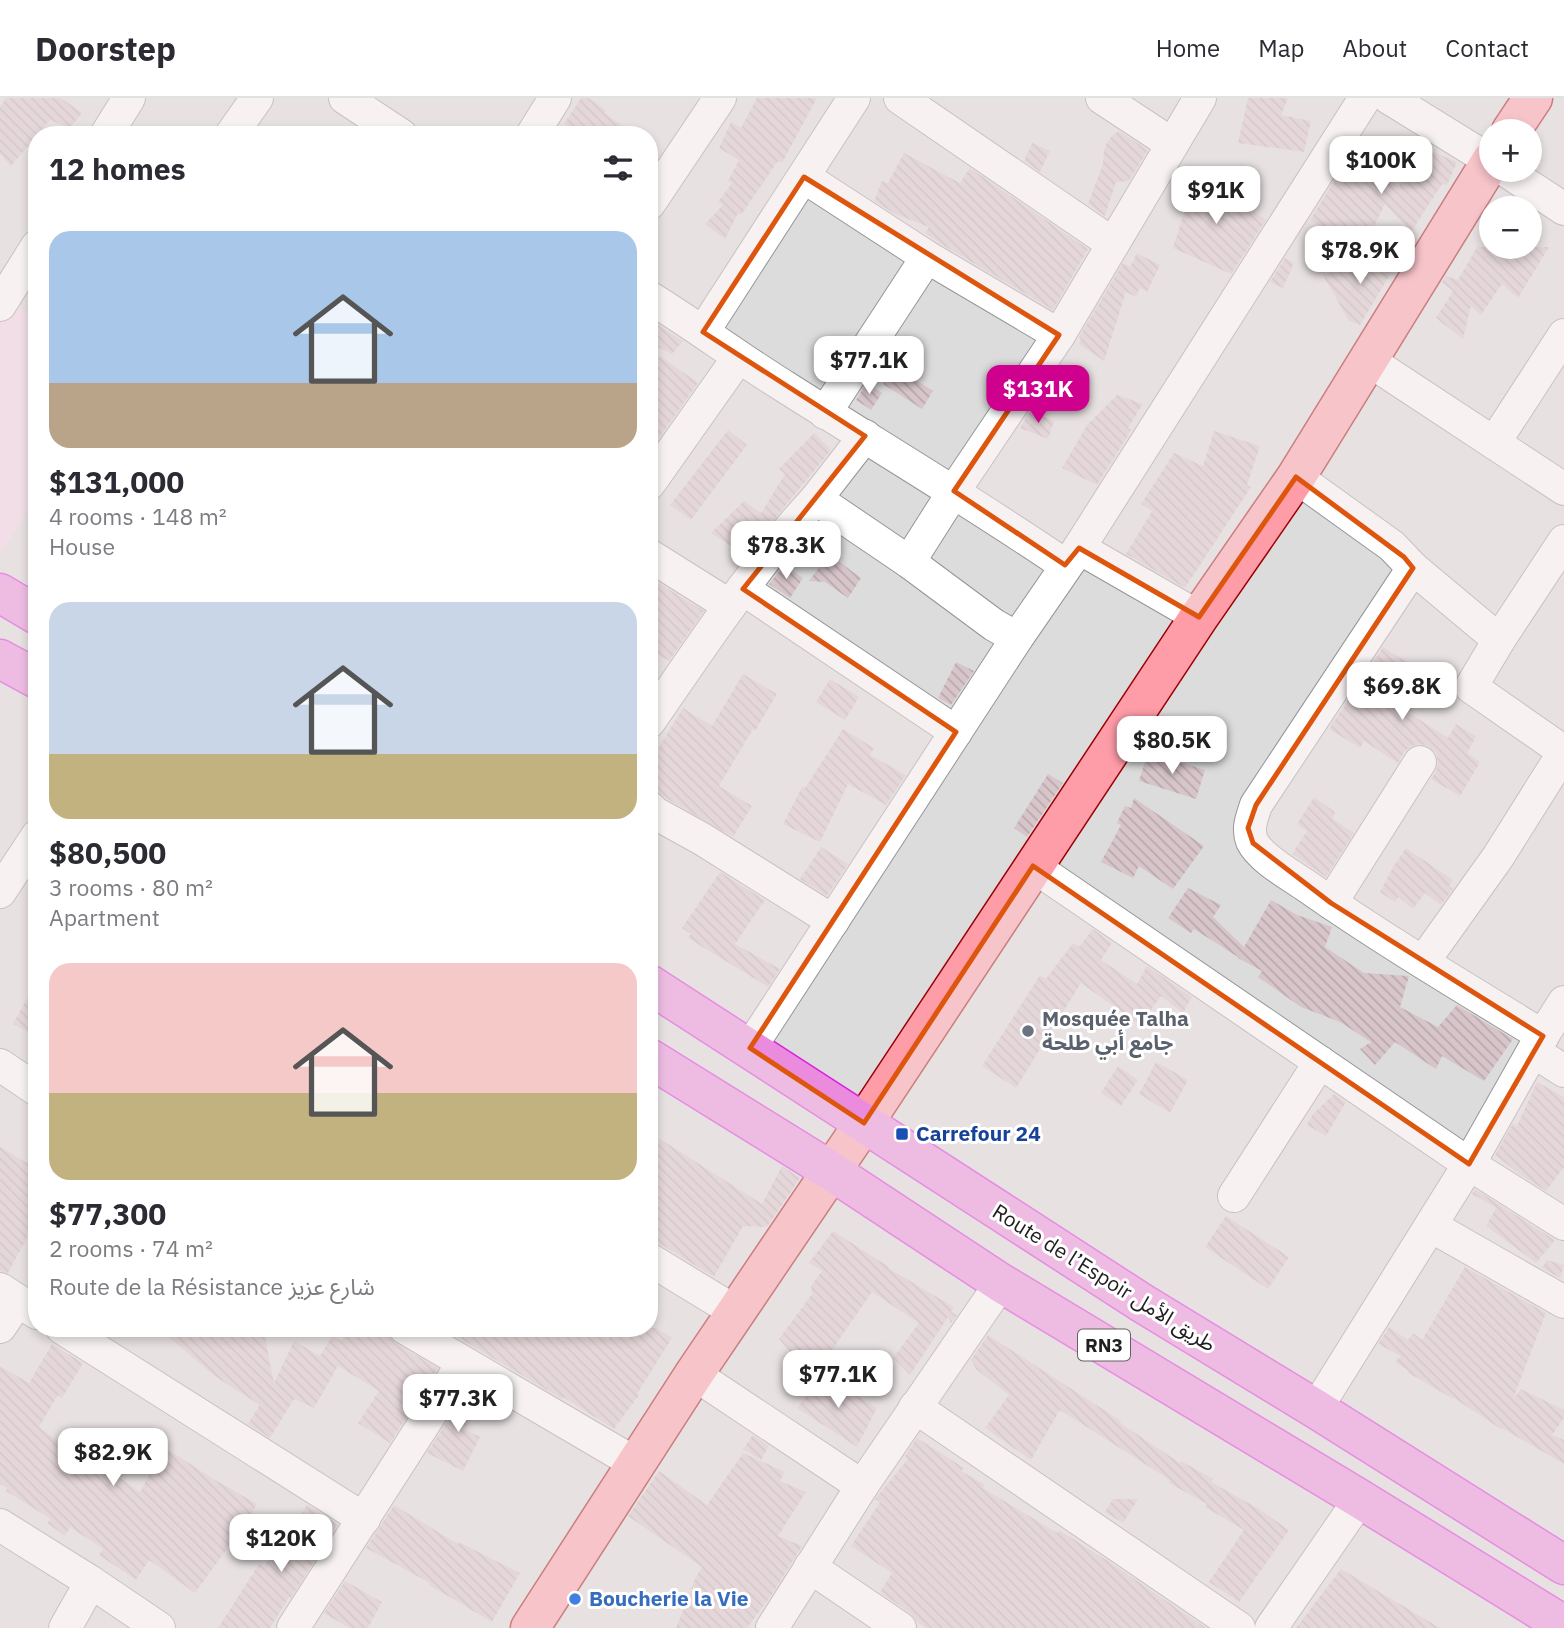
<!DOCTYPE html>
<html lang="en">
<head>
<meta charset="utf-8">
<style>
	:root { --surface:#fff; --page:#f2f2f3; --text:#2b2b33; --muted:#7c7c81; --line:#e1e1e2; --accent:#cf008d }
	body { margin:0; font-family:"IBM Plex Sans","Noto Sans Arabic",sans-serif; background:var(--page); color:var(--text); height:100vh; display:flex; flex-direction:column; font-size:26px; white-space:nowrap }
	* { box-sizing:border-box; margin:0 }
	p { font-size:23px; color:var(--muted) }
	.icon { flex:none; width:38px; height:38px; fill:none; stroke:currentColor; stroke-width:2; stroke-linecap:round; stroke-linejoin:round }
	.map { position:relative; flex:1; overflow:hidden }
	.sheet { position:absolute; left:28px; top:28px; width:630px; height:1211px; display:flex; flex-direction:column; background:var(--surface); border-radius:28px; box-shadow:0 4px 10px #0003 }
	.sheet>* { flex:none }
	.buttons { position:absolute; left:1479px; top:21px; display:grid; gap:14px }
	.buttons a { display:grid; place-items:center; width:63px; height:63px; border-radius:50%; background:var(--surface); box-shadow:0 4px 10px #0003; font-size:35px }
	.price { position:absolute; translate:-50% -60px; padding:0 16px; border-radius:14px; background:#fff; color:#222; font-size:23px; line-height:46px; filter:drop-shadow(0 2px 4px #0008) }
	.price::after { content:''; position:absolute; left:50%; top:42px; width:21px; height:16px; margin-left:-10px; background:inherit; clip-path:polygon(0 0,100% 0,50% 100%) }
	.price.selected { background:var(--accent); color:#fff }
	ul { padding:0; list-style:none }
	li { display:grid; align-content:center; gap:14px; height:371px; padding:0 21px }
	li span { display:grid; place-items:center; height:217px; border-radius:21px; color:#555 }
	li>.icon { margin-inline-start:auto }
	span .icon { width:126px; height:126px; fill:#fffc; stroke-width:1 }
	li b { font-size:30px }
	h2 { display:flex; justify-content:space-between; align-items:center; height:84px; padding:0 21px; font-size:30px }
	header { display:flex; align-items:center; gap:42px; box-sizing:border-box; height:98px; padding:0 35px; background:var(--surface); border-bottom:2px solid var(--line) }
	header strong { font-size:33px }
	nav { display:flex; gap:38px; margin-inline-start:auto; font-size:24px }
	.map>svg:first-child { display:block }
	.residential { fill:#dddcdd; fill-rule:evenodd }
	.commercial { fill:#f1d4e7 }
	.building { fill:url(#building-back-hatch) }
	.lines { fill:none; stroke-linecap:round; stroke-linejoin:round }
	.minor-casing { stroke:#969696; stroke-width:34 }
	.major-casing { stroke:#9b0002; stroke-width:41 }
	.highway-casing { stroke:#db20e0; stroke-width:41 }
	.minor { stroke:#fff; stroke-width:32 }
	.major { stroke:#fe9ca8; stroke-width:38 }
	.highway { stroke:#ea8bdd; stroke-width:38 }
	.marked { fill:none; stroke:#de560d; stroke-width:5; stroke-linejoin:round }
	.worship-dot { fill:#6b7280; stroke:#fff; stroke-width:2.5 }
	.transit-dot { fill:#1a4fb4; stroke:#fff; stroke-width:2.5 }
	.shop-dot { fill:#3f7fe0; stroke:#fff; stroke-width:2.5 }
	.labels { text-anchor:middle; stroke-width:6; stroke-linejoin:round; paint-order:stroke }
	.shield { fill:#fff; stroke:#626262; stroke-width:2 }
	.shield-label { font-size:19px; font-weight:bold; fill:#1f1f1f }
	.worship-label { font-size:21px; font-weight:bold; fill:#5b616d; stroke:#fff; text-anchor:start }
	.transit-label { font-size:21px; font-weight:bold; fill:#164399; stroke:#fff; text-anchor:start }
	.street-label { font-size:21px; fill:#1f1f1f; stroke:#fff }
	.shop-label { font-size:21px; font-weight:bold; fill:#366cbe; stroke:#fff; text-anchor:start }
</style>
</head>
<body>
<header>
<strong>Doorstep</strong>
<nav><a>Home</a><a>Map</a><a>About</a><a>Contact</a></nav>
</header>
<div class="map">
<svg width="1564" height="1530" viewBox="0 0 1564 1530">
	<defs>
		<pattern id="building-back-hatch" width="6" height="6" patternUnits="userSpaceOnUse" patternTransform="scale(1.75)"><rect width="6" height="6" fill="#d7c5ca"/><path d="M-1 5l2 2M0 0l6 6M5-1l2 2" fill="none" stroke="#b8a9ad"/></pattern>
	</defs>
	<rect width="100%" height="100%" fill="#f0e5e5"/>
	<!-- residential -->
	<path class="residential" d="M 0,0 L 1564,0 L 1564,1530 L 0,1530 ZM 1491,33 L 1530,33 L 1530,72 L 1491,72 ZM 37,37 L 649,37 L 649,1230 L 37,1230 ZM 1491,110 L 1530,110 L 1530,149 L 1491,149 Z"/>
	<!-- commercial -->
	<path class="commercial" d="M 14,205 L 37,220 L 37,398 L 0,458 L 0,227 Z"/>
	<!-- building -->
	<g class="building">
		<path d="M 6,0 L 61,0 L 82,15 L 70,30 L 50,22 L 11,68 L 0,56 L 0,9 Z"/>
		<path d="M 581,0 L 588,0 L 606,12 L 604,15 L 637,37 L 582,37 L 564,26 Z"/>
		<path d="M 757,0 L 817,0 L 782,65 L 778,63 L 741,117 L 738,115 L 725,141 L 705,126 L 723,107 L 718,104 L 732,85 L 728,83 L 739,62 L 719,50 L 731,24 L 741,30 Z"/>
		<path d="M 1248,0 L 1288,0 L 1281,17 L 1311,23 L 1304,54 L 1238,45 Z"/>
		<path d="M 1119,33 L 1148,52 L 1129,83 L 1116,84 L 1105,118 L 1088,106 L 1103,66 L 1104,52 L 1107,44 L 1112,38 Z"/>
		<path d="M 1032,45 L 1050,53 L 1040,74 L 1024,63 Z"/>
		<path d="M 1414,46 L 1457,64 L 1447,87 L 1442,86 L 1411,134 L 1385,106 L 1362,153 L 1310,122 L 1350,57 L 1399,89 Z"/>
		<path d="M 904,55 L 960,85 L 970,70 L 1088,151 L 1053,212 L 946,149 L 925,135 L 929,129 L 895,116 L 874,103 L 882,83 L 888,85 Z"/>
		<path d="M 1197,73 L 1266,122 L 1231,176 L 1173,150 Z"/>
		<path d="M 1477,149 L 1549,149 L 1518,200 L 1502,186 L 1481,217 L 1471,208 L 1463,241 L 1436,220 L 1453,193 L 1442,184 L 1446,178 L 1458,182 Z"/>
		<path d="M 1137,155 L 1160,167 L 1147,194 L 1140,190 L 1136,199 L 1126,194 L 1104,263 L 1079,246 L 1081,241 L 1079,239 L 1123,165 L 1130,169 Z"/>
		<path d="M 1378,158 L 1398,163 L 1360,227 L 1349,223 L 1323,177 Z"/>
		<path d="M 1285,160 L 1294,165 L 1283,190 L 1270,184 Z"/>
		<path d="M 649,221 L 683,243 L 672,256 L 649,245 Z"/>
		<path d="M 660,258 L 698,285 L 649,354 L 649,273 Z"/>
		<path d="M 894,268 L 933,293 L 922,311 L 883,286 Z"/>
		<path d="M 867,285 L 882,295 L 871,312 L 856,302 Z"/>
		<path d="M 1117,297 L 1143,306 L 1128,330 L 1131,332 L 1124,344 L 1097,387 L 1062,370 L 1087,327 Z"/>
		<path d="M 1030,313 L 1054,323 L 1048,341 L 1020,330 Z"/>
		<path d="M 728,332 L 747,347 L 691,422 L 670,407 Z"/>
		<path d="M 1214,333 L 1260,348 L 1247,387 L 1251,389 L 1185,490 L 1126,456 L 1152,413 L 1141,406 L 1174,355 L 1203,368 Z"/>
		<path d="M 814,335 L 831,352 L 745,457 L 711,435 L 744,403 L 761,415 L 785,376 L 779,371 Z"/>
		<path d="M 829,456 L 861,480 L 848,500 L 825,484 L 809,483 Z"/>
		<path d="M 784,467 L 803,480 L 790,500 L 769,486 Z"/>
		<path d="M 649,479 L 704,513 L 669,563 L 649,552 Z"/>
		<path d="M 1383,549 L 1411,567 L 1410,569 L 1423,578 L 1408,599 L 1416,605 L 1409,615 L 1448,640 L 1456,626 L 1476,638 L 1467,655 L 1480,664 L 1460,698 L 1431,681 L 1436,673 L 1438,664 L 1436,655 L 1429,648 L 1420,646 L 1411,648 L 1404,654 L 1398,665 L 1364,643 L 1360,650 L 1329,631 Z"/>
		<path d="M 956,564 L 974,573 L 951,607 L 938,600 Z"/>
		<path d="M 743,576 L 777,596 L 755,633 L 753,631 L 719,688 L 752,708 L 733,739 L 666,700 L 654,692 L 649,691 L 649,665 L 683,610 L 712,628 Z"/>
		<path d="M 830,581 L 859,599 L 845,622 L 816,604 Z"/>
		<path d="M 843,631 L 874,650 L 870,657 L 906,677 L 886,707 L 848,686 L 820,744 L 783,726 L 802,689 L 805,690 Z"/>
		<path d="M 1148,654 L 1205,672 L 1196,701 L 1139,683 Z"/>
		<path d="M 1048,676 L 1063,685 L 1027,739 L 1014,730 Z"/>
		<path d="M 1314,699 L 1335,714 L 1333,721 L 1354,735 L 1326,779 L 1292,756 L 1307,733 L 1297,726 Z"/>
		<path d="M 1134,700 L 1204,748 L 1173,791 L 1139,768 L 1133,780 L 1101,764 L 1121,727 L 1117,725 L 1125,708 L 1131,710 Z"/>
		<path d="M 821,749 L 848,766 L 827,798 L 800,781 Z"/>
		<path d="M 1406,750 L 1453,782 L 1449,788 L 1453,791 L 1441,807 L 1425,795 L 1413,811 L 1398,799 L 1395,804 L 1380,794 L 1393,769 Z"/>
		<path d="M 720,774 L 765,802 L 735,846 L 780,871 L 768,889 L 688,840 L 691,836 L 682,830 Z"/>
		<path d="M 1188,790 L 1221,807 L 1213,819 L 1244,849 L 1271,802 L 1297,817 L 1332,829 L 1325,849 L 1364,875 L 1409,878 L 1400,909 L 1438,929 L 1457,907 L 1513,941 L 1484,983 L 1442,958 L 1436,971 L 1395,944 L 1375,967 L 1360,951 L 1371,944 L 1340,924 L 1301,909 L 1258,879 L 1262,873 L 1238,860 L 1238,859 L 1194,831 L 1191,835 L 1168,820 Z"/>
		<path d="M 1093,831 L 1112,845 L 1101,862 L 1137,886 L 1147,868 L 1192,899 L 1183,915 L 1161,898 L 1140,927 L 1081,885 L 1016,990 L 982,968 L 1040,877 L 1046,881 L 1073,845 L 1079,849 Z"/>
		<path d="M 37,883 L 37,939 L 13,926 Z"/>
		<path d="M 1156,964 L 1188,982 L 1170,1015 L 1139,996 Z"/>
		<path d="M 1118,968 L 1138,982 L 1121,1008 L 1101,995 Z"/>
		<path d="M 1537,984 L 1564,999 L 1564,1069 L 1546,1093 L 1522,1078 L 1495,1057 L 1513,1025 L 1517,1028 Z"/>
		<path d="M 1334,996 L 1346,1004 L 1326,1038 L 1307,1027 L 1313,1016 Z"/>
		<path d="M 649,1034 L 762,1106 L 782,1068 L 800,1080 L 767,1129 L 743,1128 L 714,1179 L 659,1145 L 649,1143 Z"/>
		<path d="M 0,1049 L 37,1071 L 37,1121 L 8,1175 L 0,1173 Z"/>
		<path d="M 1475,1091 L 1555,1142 L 1536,1165 L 1486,1128 L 1496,1110 L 1472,1096 Z"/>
		<path d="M 1226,1118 L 1289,1159 L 1268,1191 L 1205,1149 Z"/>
		<path d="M 833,1133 L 889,1169 L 888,1170 L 954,1209 L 951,1214 L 957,1217 L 951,1225 L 948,1219 L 910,1277 L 893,1260 L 919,1225 L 872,1194 L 814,1278 L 790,1263 L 793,1257 L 779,1241 L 812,1196 L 811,1188 L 822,1173 L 809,1165 Z"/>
		<path d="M 1547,1162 L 1564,1167 L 1560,1180 L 1542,1170 Z"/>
		<path d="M 1465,1169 L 1546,1215 L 1513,1301 L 1521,1291 L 1564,1312 L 1564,1320 L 1552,1337 L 1564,1342 L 1564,1366 L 1502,1330 L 1501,1331 L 1454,1300 L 1453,1301 L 1407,1274 L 1409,1273 L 1395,1264 L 1401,1258 L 1378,1246 L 1389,1229 L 1408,1242 L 1413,1235 L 1422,1242 Z"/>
		<path d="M 158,1230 L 263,1230 L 274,1285 L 294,1243 L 320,1258 L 332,1238 L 341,1243 L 349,1230 L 387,1230 L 389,1238 L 395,1245 L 438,1270 L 390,1345 L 358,1325 L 379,1293 L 338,1268 L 314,1310 L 294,1301 L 270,1340 L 248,1326 L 260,1307 L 216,1279 Z"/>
		<path d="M 442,1230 L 591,1230 L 608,1241 L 615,1230 L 657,1230 L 672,1240 L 637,1296 L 639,1297 L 614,1331 L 563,1299 L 562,1301 Z"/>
		<path d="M 988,1237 L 1121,1323 L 1120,1325 L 1180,1365 L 1181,1363 L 1213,1381 L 1211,1384 L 1259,1411 L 1289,1432 L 1239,1504 L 1209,1484 L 1244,1432 L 1205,1409 L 1207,1406 L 1169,1385 L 1170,1382 L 1060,1312 L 1031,1362 L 985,1330 L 1009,1297 L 976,1271 L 971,1262 Z"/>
		<path d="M 52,1246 L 83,1265 L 62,1300 L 58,1297 L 39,1329 L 75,1356 L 78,1351 L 140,1394 L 164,1349 L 210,1379 L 257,1406 L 247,1423 L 195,1495 L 149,1462 L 136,1482 L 99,1457 L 103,1451 L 70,1429 L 65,1438 L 47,1425 L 51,1421 L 6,1393 L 7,1390 L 0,1386 L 0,1268 L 29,1285 Z"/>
		<path d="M 823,1277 L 877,1310 L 857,1349 L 797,1310 Z"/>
		<path d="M 469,1289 L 482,1297 L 464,1331 L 480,1339 L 463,1373 L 427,1355 Z"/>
		<path d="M 753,1337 L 769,1348 L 761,1362 L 743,1351 Z"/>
		<path d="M 917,1340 L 964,1370 L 961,1373 L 985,1387 L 983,1390 L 1057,1435 L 1059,1432 L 1111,1465 L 1206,1530 L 926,1530 L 917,1524 L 910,1515 L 880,1494 L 892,1475 L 851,1448 L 880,1404 L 875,1401 L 908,1361 L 905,1358 Z"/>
		<path d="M 743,1355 L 785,1374 L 780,1383 L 806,1394 L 778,1438 L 802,1448 L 773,1495 L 747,1530 L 676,1530 L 696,1479 L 702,1469 L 628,1418 L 659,1373 L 707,1407 Z"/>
		<path d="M 1113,1401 L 1138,1401 L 1123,1425 L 1105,1414 Z"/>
		<path d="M 307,1407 L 338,1426 L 291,1500 L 289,1499 L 270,1530 L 218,1530 L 259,1466 L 264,1469 L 275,1451 L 278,1453 Z"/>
		<path d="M 394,1407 L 458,1446 L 459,1444 L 520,1475 L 492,1524 L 429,1487 L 430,1485 L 366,1450 Z"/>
		<path d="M 1341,1471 L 1440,1530 L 1296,1530 Z"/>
		<path d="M 345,1483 L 382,1504 L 368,1530 L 349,1530 L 324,1515 Z"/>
	</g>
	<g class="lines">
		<!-- minor casing -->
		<g class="minor-casing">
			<g id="minor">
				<path d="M 345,0 L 401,37"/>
				<path d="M 900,0 L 1113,146"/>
				<path d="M 1102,0 L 1172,46"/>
				<path d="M 1389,0 L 1491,63"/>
				<path d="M 106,37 L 129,0"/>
				<path d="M 231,37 L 257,0"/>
				<path d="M 532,37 L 555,0"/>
				<path d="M 1505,72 L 1564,111"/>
				<path d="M 804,79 L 927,159 L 1059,237"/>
				<path d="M 649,106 L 720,0"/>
				<path d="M 649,199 C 696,228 740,261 787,290 C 880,349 974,405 1065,467"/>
				<path d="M 0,207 L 37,148"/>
				<path d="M 703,234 L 854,0"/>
				<path d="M 1368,262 L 1564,391"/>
				<path d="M 825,315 L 927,159"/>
				<path d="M 865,338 L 816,401 L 909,464 L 994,527 L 1017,540 L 1079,450 L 1365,0"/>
				<path d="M 1494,345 L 1564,237"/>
				<path d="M 1296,379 L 1392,448 L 1413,470 L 1256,707 C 1252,720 1247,730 1252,743 C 1260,760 1289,776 1305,787 C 1382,841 1463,889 1543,938"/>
				<path d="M 649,386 L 738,260"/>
				<path d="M 1079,450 L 1199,519"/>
				<path d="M 649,457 L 730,508"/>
				<path d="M 909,464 L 954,393 L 1059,237 L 1200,0"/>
				<path d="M 1413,470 L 1499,542"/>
				<path d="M 743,491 L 956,634"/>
				<path d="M 649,624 C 702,548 753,469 816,401"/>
				<path d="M 1563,653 L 1471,589 L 1499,542 L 1564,443"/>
				<path d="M 649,709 L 655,715 L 702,741 L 833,823"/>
				<path d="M 1033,768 L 1469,1066 L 1564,1126"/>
				<path d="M 0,794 L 37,738"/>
				<path d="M 1331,805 L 1420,664"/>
				<path d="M 1423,864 L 1498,759 L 1564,654"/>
				<path d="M 750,950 L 1017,540"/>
				<path d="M 1533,953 L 1564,973"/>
				<path d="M 0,967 L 37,992"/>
				<path d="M 1234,1098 L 1320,964"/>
				<path d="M 1431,1128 L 1564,1204"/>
				<path d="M 649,1161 L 736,1214"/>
				<path d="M 0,1191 L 37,1215"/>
				<path d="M 0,1229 L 18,1203"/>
				<path d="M 62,1230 L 364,1421"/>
				<path d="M 405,1230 L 635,1365"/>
				<path d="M 694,1276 L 862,1388"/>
				<path d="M 915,1309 L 1239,1530"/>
				<path d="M 1316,1311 L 1469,1066 L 1533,953 L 1564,904"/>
				<path d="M 0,1427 L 91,1484 L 159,1530"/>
				<path d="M 810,1469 L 900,1530"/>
				<path d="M 65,1530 L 91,1484"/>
				<path d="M 293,1530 L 463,1265"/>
				<path d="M 772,1530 L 862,1388 L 1001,1185"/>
				<path d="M 1271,1530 L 1360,1401"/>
			</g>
		</g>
		<!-- major casing -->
		<g class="major-casing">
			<g id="major">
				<path d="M 1511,33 L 1533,0"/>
				<path d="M 530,1530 L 694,1276 L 864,1025 L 1199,519 L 1296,379 L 1491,63"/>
			</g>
		</g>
		<!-- highway casing -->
		<g class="highway-casing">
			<g id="highway">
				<path d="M 0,495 L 37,517"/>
				<path d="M 0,561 L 37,581"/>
				<path d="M 649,886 L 1142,1205 L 1316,1311 L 1564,1467"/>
				<path d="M 649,960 L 831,1073 L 1001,1185 L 1360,1401 L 1564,1527"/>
			</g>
		</g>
		<!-- minor -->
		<use href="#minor" class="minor"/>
		<!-- major -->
		<use href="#major" class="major"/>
		<!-- highway -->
		<use href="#highway" class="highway"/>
	</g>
	<!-- marked area -->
	<path d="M0 0H1564V1530H0ZM 804,79 L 1059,237 L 954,393 L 1065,467 L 1079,450 L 1199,519 L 1296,379 L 1404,459 L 1413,470 L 1256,707 L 1248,730 L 1253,745 L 1331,805 L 1543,938 L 1469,1066 L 1033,768 L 864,1025 L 750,950 L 956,634 L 743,491 L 865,338 L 703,234 Z" fill="#f0e5e5" fill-opacity=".55" fill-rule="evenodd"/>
	<path class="marked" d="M 804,79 L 1059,237 L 954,393 L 1065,467 L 1079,450 L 1199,519 L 1296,379 L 1404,459 L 1413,470 L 1256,707 L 1248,730 L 1253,745 L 1331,805 L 1543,938 L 1469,1066 L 1033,768 L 864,1025 L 750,950 L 956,634 L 743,491 L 865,338 L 703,234 Z"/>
	<!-- markers -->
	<circle class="worship-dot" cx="1028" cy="933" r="7"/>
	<rect class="transit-dot" x="895" y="1029" width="14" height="14" rx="3.5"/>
	<circle class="shop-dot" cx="575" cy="1501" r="7"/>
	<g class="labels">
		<!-- shield labels -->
		<rect class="shield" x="1078" y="1231.5" width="52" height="31" rx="5"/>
		<g class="shield-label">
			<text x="1104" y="1254">RN3</text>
		</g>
		<!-- worship labels -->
		<g class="worship-label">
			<text x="1042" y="928">Mosquée Talha<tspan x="1042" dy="24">جامع أبي طلحة</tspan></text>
		</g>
		<!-- transit labels -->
		<g class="transit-label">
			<text x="916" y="1043">Carrefour 24</text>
		</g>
		<!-- street labels -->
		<g class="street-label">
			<text transform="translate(1104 1180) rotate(32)" y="7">Route de l’Espoir طريق الأمل</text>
		</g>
		<!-- shop labels -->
		<g class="shop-label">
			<text x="589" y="1508">Boucherie la Vie</text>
		</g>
	</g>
</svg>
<div class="buttons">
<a>+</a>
<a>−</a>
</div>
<b class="price" style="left:1381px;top:98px">$100K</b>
<b class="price" style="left:1216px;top:128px">$91K</b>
<b class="price" style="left:1360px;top:188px">$78.9K</b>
<b class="price" style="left:869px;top:298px">$77.1K</b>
<b class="price selected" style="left:1038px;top:327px">$131K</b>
<b class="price" style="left:786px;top:483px">$78.3K</b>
<b class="price" style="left:1402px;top:624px">$69.8K</b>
<b class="price" style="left:1172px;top:678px">$80.5K</b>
<b class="price" style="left:838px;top:1312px">$77.1K</b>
<b class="price" style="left:458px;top:1336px">$77.3K</b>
<b class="price" style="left:113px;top:1390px">$82.9K</b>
<b class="price" style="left:281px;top:1476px">$120K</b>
<section class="sheet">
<h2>12 homes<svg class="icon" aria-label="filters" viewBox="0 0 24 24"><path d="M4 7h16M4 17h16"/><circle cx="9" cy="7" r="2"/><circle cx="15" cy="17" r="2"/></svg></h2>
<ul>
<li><span style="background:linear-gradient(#a9c7e8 70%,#b9a48a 0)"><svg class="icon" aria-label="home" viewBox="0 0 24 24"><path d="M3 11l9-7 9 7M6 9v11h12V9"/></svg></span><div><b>$131,000</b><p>4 rooms · 148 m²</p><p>House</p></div></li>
<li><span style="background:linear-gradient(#c9d6e8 70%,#c2b280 0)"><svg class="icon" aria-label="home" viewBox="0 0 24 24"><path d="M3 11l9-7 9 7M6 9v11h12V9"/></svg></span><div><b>$80,500</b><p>3 rooms · 80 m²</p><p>Apartment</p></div></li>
<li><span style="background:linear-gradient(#f6c9c9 60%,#c2b280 0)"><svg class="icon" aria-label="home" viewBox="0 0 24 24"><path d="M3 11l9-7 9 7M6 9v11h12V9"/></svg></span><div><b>$77,300</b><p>2 rooms · 74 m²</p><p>Route de la Résistance شارع عزيز</p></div></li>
</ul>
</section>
</div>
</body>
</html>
